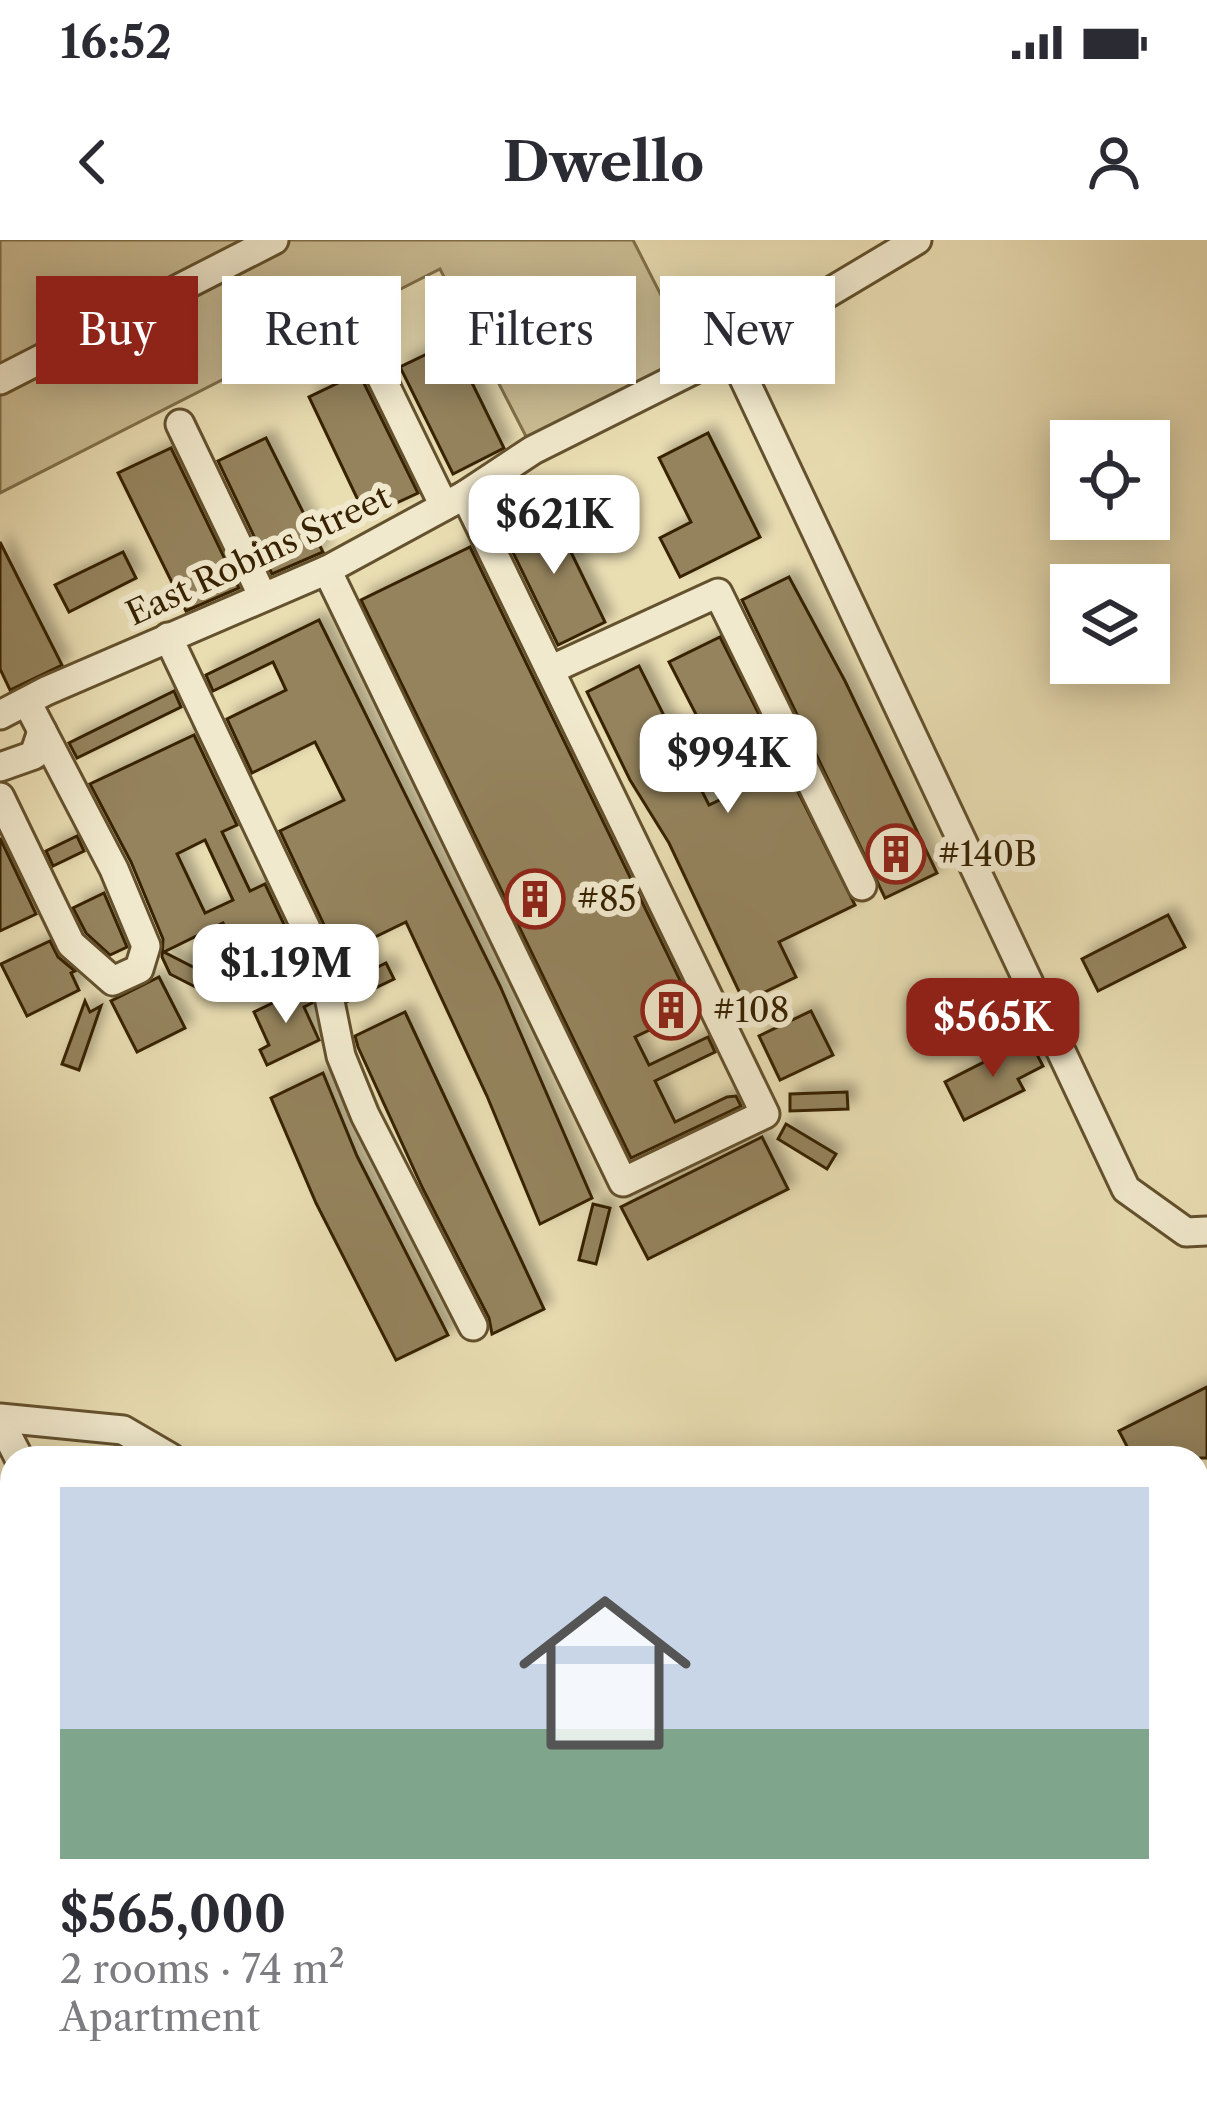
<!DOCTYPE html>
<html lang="en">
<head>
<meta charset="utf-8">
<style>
	:root { --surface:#fff; --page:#f2f2f3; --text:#2b2b33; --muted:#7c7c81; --line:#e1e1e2; --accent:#8f2418 }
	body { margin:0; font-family:"Libre Caslon Text",serif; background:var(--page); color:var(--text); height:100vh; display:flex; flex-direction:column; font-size:45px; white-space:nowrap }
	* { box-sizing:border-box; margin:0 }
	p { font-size:39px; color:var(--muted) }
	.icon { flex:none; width:66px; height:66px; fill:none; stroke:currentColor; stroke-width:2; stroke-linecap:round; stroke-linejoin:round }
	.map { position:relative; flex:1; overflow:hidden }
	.sheet { position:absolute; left:0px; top:1206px; width:1209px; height:663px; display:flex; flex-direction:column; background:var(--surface); border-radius:36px 36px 0 0; box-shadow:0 6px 30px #0003 }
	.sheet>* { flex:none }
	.hud { position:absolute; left:36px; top:36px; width:1137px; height:108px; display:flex; gap:24px }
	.buttons { position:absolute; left:1050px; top:180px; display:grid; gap:24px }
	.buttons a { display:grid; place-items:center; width:120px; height:120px; border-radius:0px; background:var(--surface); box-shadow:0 6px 30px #0003; font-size:60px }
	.price { position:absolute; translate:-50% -102px; padding:0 27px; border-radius:24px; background:#fff; color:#222; font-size:39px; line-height:78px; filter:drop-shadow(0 3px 6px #0008) }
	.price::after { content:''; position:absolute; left:50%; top:72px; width:36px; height:27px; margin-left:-18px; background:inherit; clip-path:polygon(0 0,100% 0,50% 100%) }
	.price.current { background:var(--accent); color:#fff }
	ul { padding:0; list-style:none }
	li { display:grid; align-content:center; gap:24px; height:636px; padding:0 60px }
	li+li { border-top:3px solid var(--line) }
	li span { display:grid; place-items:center; height:372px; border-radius:0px; color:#555 }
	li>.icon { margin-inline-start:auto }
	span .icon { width:216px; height:216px; fill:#fffc; stroke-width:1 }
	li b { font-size:51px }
	.pill { padding:0 42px; border-radius:0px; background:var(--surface); box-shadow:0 6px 30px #0003; font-size:42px; line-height:108px }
	.pill.current { background:var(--accent); color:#fff }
	.status { display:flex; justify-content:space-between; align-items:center; height:84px; padding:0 60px; background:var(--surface); direction:ltr }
	.status svg { height:33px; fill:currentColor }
	header { display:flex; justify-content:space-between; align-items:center; height:156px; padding:0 60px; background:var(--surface); font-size:54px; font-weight:700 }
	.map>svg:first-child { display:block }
	.green { fill:#cbbd94; stroke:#81704a; stroke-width:3 }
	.building { fill:#94835d; stroke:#372201; stroke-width:3; fill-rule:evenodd; filter:url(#shadow) }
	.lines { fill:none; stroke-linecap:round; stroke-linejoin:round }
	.minor-casing { stroke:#64512d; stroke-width:33 }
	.major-casing { stroke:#372201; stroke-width:39 }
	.minor { stroke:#f1e9cd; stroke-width:27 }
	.major { stroke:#e9ddb2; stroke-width:33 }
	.rail-casing { stroke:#372201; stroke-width:10 }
	.rail { stroke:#f1e9cd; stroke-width:6; stroke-dasharray:18; stroke-linecap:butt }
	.labels { text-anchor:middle; stroke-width:12; stroke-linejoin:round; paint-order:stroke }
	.street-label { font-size:33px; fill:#372201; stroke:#f1e9cd }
	.poi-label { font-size:33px; fill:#372201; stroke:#f1e9cd; text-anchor:start }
</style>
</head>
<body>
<div class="status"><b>16:52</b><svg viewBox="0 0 49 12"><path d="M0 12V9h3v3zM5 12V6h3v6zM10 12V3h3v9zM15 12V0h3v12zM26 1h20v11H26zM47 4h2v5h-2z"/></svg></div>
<header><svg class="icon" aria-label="back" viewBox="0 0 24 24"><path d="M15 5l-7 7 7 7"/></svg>Dwello<svg class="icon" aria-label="person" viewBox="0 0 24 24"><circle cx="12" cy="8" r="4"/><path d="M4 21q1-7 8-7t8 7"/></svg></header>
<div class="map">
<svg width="1207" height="1867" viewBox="0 0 1207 1867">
	<defs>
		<filter id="shadow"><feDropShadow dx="8" dy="-8" stdDeviation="6" flood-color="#0004"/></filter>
	</defs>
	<rect width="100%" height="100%" fill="#e9ddb2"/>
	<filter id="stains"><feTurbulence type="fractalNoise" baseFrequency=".00167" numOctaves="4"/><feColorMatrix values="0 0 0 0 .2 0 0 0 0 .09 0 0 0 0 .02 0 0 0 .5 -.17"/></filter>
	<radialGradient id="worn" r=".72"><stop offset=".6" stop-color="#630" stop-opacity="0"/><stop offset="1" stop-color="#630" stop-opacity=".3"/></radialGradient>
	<!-- green -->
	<path class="green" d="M 0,0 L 633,0 L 697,126 L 533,210 L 440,29 L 0,253 Z"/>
	<!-- building -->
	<g class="building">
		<path d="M 452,102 L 504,208 L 453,234 L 400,127 Z"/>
		<path d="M 359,133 L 418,253 L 366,277 L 309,157 Z"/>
		<path d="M 708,193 L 760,297 L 680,337 L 660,298 L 691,282 L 659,218 Z"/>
		<path d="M 266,198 L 323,312 L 272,334 L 218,221 Z"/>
		<path d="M 171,208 L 239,348 L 186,371 L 118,233 Z"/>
		<path d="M 550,269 L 605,382 L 558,405 L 503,292 Z"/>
		<path d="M 0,302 L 62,425 L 10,450 L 0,429 Z"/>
		<path d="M 470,307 L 694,769 L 635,797 L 649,825 L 708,797 L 715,812 L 655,841 L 675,882 L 727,857 L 736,856 L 741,866 L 631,918 L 361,360 Z"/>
		<path d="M 123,312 L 136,338 L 69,372 L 55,345 Z"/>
		<path d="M 789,337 L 845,441 L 937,633 L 885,658 L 742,360 Z"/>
		<path d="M 319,380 L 500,746 L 592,958 L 540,984 L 487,856 L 406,682 L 338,715 L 280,591 L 344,560 L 315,502 L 252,533 L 227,479 L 286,450 L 273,422 L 213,451 L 206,435 Z"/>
		<path d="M 720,397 L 855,665 L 779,702 L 796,737 L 744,762 L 669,603 L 630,540 L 587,452 L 639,426 L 709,565 L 736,552 L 669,422 Z"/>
		<path d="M 174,451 L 181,467 L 77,518 L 69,503 Z"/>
		<path d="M 194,495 L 237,585 L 222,592 L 250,651 L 265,644 L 290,697 L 242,720 L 223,683 L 164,712 L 226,744 L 219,759 L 170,734 L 162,717 L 163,699 L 131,622 L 90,544 ZM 205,600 L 233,660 L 205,673 L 177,614 Z"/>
		<path d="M 77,596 L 84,611 L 53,626 L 46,611 Z"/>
		<path d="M 0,598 L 36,674 L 0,691 Z"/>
		<path d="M 104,653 L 127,707 L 110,715 L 86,693 L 73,668 Z"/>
		<path d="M 1168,675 L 1185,707 L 1098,751 L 1082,719 Z"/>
		<path d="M 50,701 L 58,717 L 75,731 L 71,733 L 79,750 L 27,776 L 1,724 Z"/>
		<path d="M 386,723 L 394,739 L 348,761 L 345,743 Z"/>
		<path d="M 159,737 L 185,788 L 137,812 L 111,761 Z"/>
		<path d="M 306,747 L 312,763 L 304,767 L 319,800 L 267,825 L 260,810 L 269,805 L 254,772 Z"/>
		<path d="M 85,761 L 90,772 L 101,766 L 79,830 L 62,824 Z"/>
		<path d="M 811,771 L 833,815 L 780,840 L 759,796 Z"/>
		<path d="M 405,772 L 544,1069 L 492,1094 L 489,1078 L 423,949 L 358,807 L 355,796 Z"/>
		<path d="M 1029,799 L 1043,826 L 1018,839 L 1024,850 L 964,880 L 945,842 Z"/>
		<path d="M 323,833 L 357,916 L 448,1095 L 396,1120 L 316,963 L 271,858 Z"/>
		<path d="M 847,852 L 848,869 L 790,871 L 790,854 Z"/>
		<path d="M 786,884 L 836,914 L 827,929 L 778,899 Z"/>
		<path d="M 762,897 L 788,949 L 648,1019 L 621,967 Z"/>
		<path d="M 593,964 L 610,968 L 596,1024 L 579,1020 Z"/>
		<path d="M 1207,1147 L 1207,1218 L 1133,1218 L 1119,1191 Z"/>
	</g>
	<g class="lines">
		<!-- minor casing -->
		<g class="minor-casing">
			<g id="minor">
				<path d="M 368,110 L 444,266"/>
				<path d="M 731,111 L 1126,949 L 1186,992 L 1207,991"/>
				<path d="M 0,140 L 274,0"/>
				<path d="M 180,184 L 263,357"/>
				<path d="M 327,330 L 623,942 L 765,874 L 465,255"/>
				<path d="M 168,397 L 322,722 L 341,816 L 365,875 L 473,1086"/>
				<path d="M 550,430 L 718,353 L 862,646"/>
				<path d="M 0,475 L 46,451 L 327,330 L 465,255 L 533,210 L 731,111 L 917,0"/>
				<path d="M 0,527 L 34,515 L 42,491"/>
				<path d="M 0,557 L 71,704 L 113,741 L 139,729 L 146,706 L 114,629 L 27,462"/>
				<path d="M 0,1178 L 123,1190 L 171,1218"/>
				<path d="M 0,1181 L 19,1218"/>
				<path d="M 0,1374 L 12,1368"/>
				<path d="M 0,1416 L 12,1411"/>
				<path d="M 1197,1458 L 1207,1454"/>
				<path d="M 1197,1508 L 1207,1528"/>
				<path d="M 1197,1627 L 1207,1648"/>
				<path d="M 1197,1740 L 1207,1735"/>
				<path d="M 1197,1815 L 1207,1810"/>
				<path d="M 527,1857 L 539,1867"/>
				<path d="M 917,1857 L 922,1867"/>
				<path d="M 1139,1857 L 1144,1867"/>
				<path d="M 301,1867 L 309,1857"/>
				<path d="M 963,1867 L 985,1857"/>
				<path d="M 1093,1867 L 1113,1857"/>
				<path d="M 1199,1867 L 1207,1863"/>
			</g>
		</g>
		<!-- major casing -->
		<g class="major-casing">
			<g id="major">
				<path d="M 0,1793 L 12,1803"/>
				<path d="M 76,1857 L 88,1867"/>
			</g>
		</g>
		<!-- minor -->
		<use href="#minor" class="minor"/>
		<!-- major -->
		<use href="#major" class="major"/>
		<!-- rail casing -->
		<g class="rail-casing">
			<path id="rail" d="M 0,1865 L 3,1867"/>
		</g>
		<!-- rail -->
		<use href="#rail" class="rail"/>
	</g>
	<!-- icons -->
	<defs>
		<g id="building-ring" transform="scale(3)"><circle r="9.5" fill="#f1e9cd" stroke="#8f2418" stroke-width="1.5"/><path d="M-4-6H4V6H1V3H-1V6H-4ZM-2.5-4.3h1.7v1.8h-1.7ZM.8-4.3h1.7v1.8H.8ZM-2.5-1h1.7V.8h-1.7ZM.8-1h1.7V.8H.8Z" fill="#8f2418"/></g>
	</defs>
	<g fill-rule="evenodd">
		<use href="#building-ring" x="896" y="614"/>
		<use href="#building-ring" x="535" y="659"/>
		<use href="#building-ring" x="671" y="770"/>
	</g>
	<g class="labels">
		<!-- street labels -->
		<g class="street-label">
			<text transform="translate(258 315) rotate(-25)" y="12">East Robins Street</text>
		</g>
		<!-- poi labels -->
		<g class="poi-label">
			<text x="938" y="626">#140B</text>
			<text x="577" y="671">#85</text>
			<text x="713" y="782">#108</text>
		</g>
	</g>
	<rect width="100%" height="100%" filter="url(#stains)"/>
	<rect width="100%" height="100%" fill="url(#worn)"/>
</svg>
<div class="buttons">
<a><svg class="icon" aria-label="locate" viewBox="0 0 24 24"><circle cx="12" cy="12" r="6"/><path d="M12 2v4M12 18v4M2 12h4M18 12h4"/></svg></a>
<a><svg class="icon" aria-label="layers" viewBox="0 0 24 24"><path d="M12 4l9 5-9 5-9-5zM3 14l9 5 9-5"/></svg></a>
</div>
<b class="price" style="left:554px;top:337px">$621K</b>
<b class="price" style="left:728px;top:576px">$994K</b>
<b class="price" style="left:286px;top:786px">$1.19M</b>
<b class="price current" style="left:993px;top:840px">$565K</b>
<div class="hud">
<a class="pill current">Buy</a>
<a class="pill">Rent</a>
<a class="pill">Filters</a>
<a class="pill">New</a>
</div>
<section class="sheet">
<ul>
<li><span style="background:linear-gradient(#c9d6e8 65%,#7fa58c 0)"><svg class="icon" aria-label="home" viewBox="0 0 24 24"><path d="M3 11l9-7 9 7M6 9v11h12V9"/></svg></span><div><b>$565,000</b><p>2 rooms · 74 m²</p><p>Apartment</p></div></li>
</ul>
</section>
</div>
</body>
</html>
